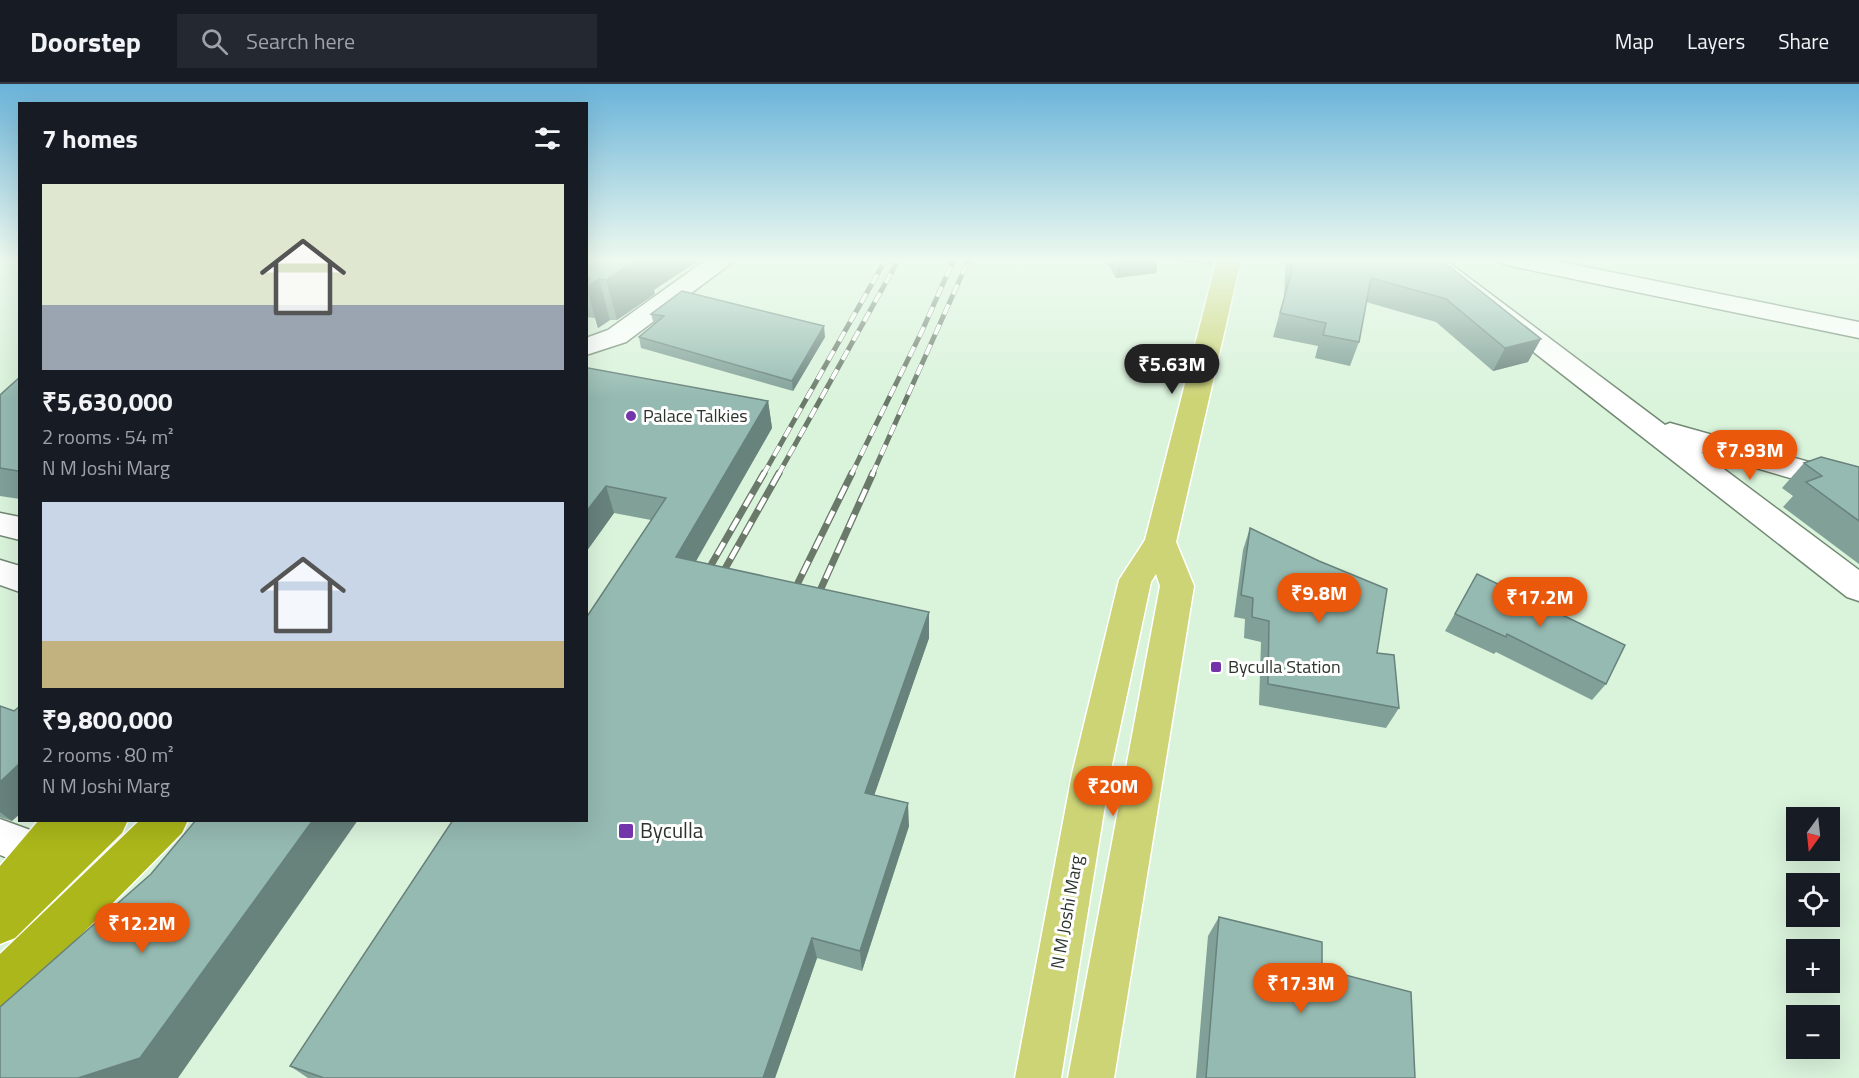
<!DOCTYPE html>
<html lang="en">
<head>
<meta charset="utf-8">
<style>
	:root { --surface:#171b24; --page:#242831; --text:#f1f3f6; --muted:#9ea1a6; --line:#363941; --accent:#ea580c }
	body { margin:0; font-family:"Titillium Web",sans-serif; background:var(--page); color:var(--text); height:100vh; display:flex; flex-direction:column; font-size:22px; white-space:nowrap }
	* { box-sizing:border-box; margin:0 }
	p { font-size:20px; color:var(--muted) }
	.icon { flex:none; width:33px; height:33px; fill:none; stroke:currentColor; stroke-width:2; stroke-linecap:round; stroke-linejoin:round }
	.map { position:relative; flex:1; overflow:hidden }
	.drawer { position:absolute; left:18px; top:18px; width:570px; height:720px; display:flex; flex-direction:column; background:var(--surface); border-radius:0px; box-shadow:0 6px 24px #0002 }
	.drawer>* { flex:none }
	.needle { width:39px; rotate:195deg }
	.fabs { position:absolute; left:1786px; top:723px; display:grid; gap:12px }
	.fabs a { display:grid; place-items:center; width:54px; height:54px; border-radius:0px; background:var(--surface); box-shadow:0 6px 24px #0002; font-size:30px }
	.price { position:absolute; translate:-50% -51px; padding:0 14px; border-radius:21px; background:var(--accent); color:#fff; font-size:20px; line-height:39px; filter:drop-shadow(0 2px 3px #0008) }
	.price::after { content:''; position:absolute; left:50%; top:36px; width:18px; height:14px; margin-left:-9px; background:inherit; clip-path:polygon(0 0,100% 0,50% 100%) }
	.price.on { background:#222; color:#fff }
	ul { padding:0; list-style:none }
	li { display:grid; align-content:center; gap:12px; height:318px; padding:0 24px }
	li span { display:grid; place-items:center; height:186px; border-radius:0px; color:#555 }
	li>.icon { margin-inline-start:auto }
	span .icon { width:108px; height:108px; fill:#fffc; stroke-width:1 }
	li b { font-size:26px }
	h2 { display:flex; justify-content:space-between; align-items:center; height:72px; padding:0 24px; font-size:26px }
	header { display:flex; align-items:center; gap:36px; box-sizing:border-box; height:84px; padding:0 30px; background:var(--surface); border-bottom:2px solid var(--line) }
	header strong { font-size:28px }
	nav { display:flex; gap:33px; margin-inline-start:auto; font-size:21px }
	.search { width:420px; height:54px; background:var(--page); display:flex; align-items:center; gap:15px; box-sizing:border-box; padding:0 21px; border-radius:0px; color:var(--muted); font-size:22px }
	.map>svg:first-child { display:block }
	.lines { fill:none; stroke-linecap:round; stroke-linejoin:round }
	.minor-casing { stroke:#718872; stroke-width:3 }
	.major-casing { stroke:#fff; stroke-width:3 }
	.highway-casing { stroke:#fff; stroke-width:3 }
	.minor { fill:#fff; fill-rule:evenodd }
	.major { fill:#cdd476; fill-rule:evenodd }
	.highway { fill:#abb71a; fill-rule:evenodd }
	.rail-far1-casing { stroke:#6a796a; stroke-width:5 }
	.rail-casing { stroke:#6a796a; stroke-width:7 }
	.rail-far1 { stroke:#fff; stroke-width:4; stroke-dasharray:11; stroke-linecap:butt }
	.rail { stroke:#fff; stroke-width:4.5; stroke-dasharray:14; stroke-linecap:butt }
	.wall { fill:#80a098 }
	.shaded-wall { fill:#68827c }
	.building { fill:#95bab1; stroke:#68827c; stroke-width:1.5 }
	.poi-dot { fill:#7335aa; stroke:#fff; stroke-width:2 }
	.labels { text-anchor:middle; stroke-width:6; stroke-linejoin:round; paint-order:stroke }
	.poi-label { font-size:18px; fill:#2c352c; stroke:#fff; text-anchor:start }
	.street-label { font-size:18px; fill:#2c352c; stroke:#fff }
	.near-poi-label { font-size:21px; fill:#2c352c; stroke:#fff; text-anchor:start }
</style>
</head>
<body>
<header>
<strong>Doorstep</strong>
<div class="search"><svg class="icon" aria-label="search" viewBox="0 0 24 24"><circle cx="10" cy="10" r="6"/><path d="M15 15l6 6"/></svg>Search here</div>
<nav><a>Map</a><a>Layers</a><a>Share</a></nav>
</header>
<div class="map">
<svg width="1859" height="994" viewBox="0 0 1859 994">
	<rect width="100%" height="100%" fill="#daf3db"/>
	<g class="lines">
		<!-- minor casing -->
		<g class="minor-casing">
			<g id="minor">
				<path d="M 707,175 L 734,175 L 730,180 L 626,258 L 586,271 L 586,254 L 608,246 Z"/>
				<path d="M 1417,175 L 1444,175 L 1665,341 L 1670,339 L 1859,392 L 1859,414 L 1701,368 L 1859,486 L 1859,517 L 1847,513 L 1421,180 Z"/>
				<path d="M 1499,175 L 1546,175 L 1859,238 L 1859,254 L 1511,182 L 1503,180 Z"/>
				<path d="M 0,429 L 20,433 L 20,456 L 0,451 Z"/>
				<path d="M 0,476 L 20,482 L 20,508 L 0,501 Z"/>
				<path d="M 0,735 L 52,754 L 58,767 L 52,780 L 38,786 L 0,771 Z"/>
			</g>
		</g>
		<!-- major casing -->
		<g class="major-casing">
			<path id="major" d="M 1217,175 L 1241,175 L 1176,458 L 1194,502 L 1114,994 L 1068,994 L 1160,502 L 1156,490 L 1151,498 L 1110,690 L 1061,994 L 1015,994 L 1072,690 L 1119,496 L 1145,456 Z"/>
		</g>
		<!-- highway casing -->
		<g class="highway-casing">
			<g id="highway">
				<path d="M 39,736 L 128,736 L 122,749 L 15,854 L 0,860 L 0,782 Z"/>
				<path d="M 140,736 L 188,736 L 182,749 L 16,917 L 0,923 L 0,870 Z"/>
			</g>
		</g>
		<!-- minor -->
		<use href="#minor" class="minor"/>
		<!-- major -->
		<use href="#major" class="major"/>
		<!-- highway -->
		<use href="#highway" class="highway"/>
		<!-- rail-far1 casing -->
		<g class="rail-far1-casing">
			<g id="rail-far1">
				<path d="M 763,391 L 886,175"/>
				<path d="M 778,391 L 899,175"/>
				<path d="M 851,391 L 922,247 L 954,175"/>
				<path d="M 872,391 L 969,175"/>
			</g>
		</g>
		<!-- rail casing -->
		<g class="rail-casing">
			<g id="rail">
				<path d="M 703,495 L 764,389"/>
				<path d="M 717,499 L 779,389"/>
				<path d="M 790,515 L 852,389"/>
				<path d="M 814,520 L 873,389"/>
			</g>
		</g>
		<!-- rail-far1 -->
		<use href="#rail-far1" class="rail-far1"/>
		<!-- rail -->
		<use href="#rail" class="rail"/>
	</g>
	<!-- wall -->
	<g class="wall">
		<path d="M 586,175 L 654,206 L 655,210 L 617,236 L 610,236 L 598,244 L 595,234 L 586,233 Z"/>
		<path d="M 1105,175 L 1158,175 L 1156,189 L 1116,194 Z"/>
		<path d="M 1168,175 L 1214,175 L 1212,181 Z"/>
		<path d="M 1286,175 L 1440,175 L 1528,278 L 1493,287 L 1436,238 L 1366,218 L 1359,258 L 1350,282 L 1315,274 L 1318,262 L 1273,253 L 1284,213 Z"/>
		<path d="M 651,230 L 825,253 L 793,307 L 641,264 L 639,253 L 654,241 Z"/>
		<path d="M 586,286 L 768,317 L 772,344 L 695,478 L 929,554 L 874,711 L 909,742 L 862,887 L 817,874 L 775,994 L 308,994 L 290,982 L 651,436 L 614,429 L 586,468 Z"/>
		<path d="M 20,293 L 20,415 L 0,412 L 0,311 Z"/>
		<path d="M 1804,379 L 1859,383 L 1859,480 L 1783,423 L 1793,412 L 1782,404 Z"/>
		<path d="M 1250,444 L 1377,569 L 1399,624 L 1386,644 L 1259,621 L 1261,558 L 1244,554 L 1245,535 L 1234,533 L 1243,466 Z"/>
		<path d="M 1477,490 L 1606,600 L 1592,616 L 1496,568 L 1494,570 L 1445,547 Z"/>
		<path d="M 0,622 L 12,737 L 0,733 Z"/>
		<path d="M 1219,833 L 1415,994 L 1196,994 L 1208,852 Z"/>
	</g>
	<!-- shaded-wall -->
	<g class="shaded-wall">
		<path d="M 637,175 L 701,175 L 654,206 L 655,210 L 617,236 L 606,196 Z"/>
		<path d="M 1131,175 L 1158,175 L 1156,189 L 1116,194 L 1119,176 Z"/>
		<path d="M 599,195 L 610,236 L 598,244 L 586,203 Z"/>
		<path d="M 824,242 L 825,253 L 793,307 L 792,297 Z"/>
		<path d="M 1541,255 L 1528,278 L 1493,287 L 1505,264 Z"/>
		<path d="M 768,317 L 772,344 L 683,500 L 676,473 Z"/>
		<path d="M 606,402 L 614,429 L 586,468 L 586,428 Z"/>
		<path d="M 929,528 L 929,554 L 867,732 L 865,709 Z"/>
		<path d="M 20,679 L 20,730 L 12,737 L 0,728 L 0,698 Z"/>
		<path d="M 908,719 L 909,742 L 862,887 L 860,867 Z"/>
		<path d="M 313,736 L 358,736 L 178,994 L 78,994 Z"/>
		<path d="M 812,854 L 817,874 L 775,994 L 763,994 Z"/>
	</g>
	<!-- building -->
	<g class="building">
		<path d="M 586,175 L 637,175 L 606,196 L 599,195 L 586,203 L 590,194 L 586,193 Z"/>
		<path d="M 1292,175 L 1440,175 L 1541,255 L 1505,264 L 1446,215 L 1371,194 L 1359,258 L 1323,251 L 1326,239 L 1280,229 L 1291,190 Z"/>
		<path d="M 682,207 L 824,242 L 792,297 L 639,253 L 664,232 L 651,230 Z"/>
		<path d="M 588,284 L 768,317 L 676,473 L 929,528 L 865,709 L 908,719 L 860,867 L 812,854 L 763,994 L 324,994 L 290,982 L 453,736 L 586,736 L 586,534 L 666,414 L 606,402 L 586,428 L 586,286 Z"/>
		<path d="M 20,293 L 20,385 L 18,387 L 0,384 L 0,311 Z"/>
		<path d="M 1821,373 L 1859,383 L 1859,437 L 1806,398 L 1822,392 L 1804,379 Z"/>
		<path d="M 1250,444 L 1319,477 L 1387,505 L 1377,569 L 1394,571 L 1399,624 L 1268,600 L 1269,537 L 1252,533 L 1253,514 L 1241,511 Z"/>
		<path d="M 1477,490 L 1625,561 L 1606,600 L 1507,550 L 1506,553 L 1455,530 Z"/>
		<path d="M 0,622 L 14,627 L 20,622 L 20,679 L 0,698 Z"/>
		<path d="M 196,736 L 313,736 L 140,974 L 78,994 L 0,994 L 0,923 L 151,790 Z"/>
		<path d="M 1219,833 L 1322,858 L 1322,885 L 1411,908 L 1415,994 L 1206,994 Z"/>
	</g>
	<!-- sky -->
	<linearGradient id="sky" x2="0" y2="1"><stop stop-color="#69b3d9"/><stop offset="0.56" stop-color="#eefaef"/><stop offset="1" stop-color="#eefaef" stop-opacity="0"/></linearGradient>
	<rect width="1859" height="314" fill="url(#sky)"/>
	<!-- markers -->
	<g class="poi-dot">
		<circle cx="631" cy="332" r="6"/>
		<rect x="1210" y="577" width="12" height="12" rx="3"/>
		<rect x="618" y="739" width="16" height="16" rx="3"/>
	</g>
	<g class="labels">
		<!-- poi labels -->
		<g class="poi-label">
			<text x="643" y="338">Palace Talkies</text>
			<text x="1228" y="589">Byculla Station</text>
		</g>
		<!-- street labels -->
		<g class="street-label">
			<text transform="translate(1067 828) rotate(-80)" y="6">N M Joshi Marg</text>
		</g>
		<!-- near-poi labels -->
		<g class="near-poi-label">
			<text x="640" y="754">Byculla</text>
		</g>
	</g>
</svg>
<div class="fabs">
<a><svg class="needle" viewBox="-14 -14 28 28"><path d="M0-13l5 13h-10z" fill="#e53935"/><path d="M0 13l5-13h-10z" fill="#9ea1a6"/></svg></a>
<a><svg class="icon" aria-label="locate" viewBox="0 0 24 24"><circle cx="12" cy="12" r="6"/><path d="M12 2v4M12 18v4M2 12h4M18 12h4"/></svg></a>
<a>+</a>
<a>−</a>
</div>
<b class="price on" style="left:1172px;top:311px">₹5.63M</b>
<b class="price" style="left:1750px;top:397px">₹7.93M</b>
<b class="price" style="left:1319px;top:540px">₹9.8M</b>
<b class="price" style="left:1540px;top:544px">₹17.2M</b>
<b class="price" style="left:1113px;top:733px">₹20M</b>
<b class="price" style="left:142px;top:870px">₹12.2M</b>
<b class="price" style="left:1301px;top:930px">₹17.3M</b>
<section class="drawer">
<h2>7 homes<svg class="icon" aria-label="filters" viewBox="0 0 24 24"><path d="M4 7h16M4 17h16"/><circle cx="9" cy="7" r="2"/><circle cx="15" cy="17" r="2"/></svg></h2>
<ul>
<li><span style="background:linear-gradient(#dfe7d0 65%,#9aa5b1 0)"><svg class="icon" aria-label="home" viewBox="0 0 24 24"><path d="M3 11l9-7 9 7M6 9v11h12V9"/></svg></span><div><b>₹5,630,000</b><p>2 rooms · 54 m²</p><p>N M Joshi Marg</p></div></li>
<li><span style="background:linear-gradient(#c9d6e8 75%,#c2b280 0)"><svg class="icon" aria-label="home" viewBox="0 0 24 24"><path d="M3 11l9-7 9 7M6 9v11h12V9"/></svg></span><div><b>₹9,800,000</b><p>2 rooms · 80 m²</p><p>N M Joshi Marg</p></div></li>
</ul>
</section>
</div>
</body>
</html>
